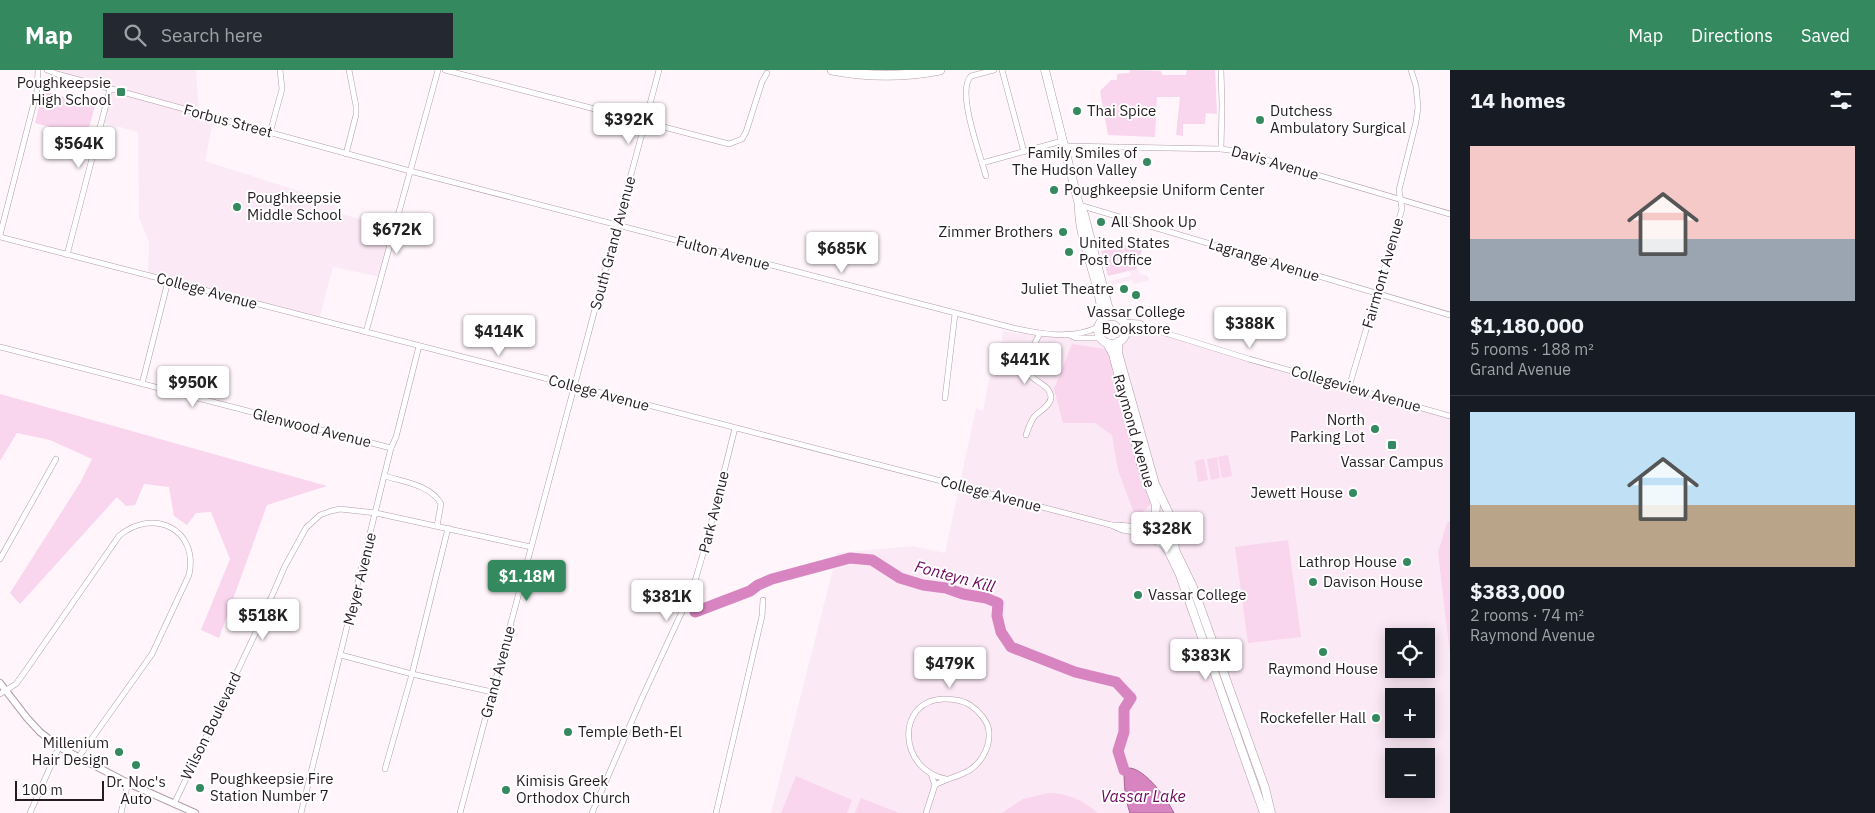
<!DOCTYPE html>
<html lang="en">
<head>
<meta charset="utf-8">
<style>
	:root { --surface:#171b24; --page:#242831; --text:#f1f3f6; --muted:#9ea1a6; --line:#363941; --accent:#348a5e }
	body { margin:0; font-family:"IBM Plex Sans",sans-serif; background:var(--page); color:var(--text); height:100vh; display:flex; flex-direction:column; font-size:19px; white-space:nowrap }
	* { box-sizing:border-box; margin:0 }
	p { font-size:16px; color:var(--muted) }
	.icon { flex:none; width:28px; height:28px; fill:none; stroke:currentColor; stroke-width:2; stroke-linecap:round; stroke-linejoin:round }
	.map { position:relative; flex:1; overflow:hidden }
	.details { display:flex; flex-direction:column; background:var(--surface); width:425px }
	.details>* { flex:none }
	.controls { position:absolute; left:1385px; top:558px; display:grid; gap:10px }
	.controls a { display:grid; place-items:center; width:50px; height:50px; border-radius:0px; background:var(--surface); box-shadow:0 2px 12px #0003; font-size:25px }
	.scale { position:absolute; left:15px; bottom:12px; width:89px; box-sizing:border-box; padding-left:5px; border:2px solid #251c22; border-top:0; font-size:14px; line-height:18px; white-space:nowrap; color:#251c22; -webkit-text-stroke:4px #fff; paint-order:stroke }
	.price { position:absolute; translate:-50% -42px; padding:0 11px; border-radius:5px; background:#fff; color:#222; font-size:16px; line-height:32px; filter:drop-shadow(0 1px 2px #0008) }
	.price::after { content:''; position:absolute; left:50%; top:30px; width:15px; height:11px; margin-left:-8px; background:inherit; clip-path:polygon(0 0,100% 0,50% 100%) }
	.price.on { background:var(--accent); color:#fff }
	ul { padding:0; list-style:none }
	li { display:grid; align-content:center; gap:10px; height:265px; padding:0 20px }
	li+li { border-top:1px solid var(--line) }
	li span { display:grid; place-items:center; height:155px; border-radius:0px; color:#555 }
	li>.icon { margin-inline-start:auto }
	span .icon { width:90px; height:90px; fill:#fffc; stroke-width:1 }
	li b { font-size:21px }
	h2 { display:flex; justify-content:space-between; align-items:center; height:60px; padding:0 20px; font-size:21px }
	header { display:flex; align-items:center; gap:30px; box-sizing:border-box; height:70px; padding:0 25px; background:var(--accent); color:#fff }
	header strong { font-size:24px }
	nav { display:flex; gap:28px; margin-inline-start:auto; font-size:18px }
	.search { width:350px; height:45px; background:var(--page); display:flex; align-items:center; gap:12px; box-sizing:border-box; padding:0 18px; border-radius:0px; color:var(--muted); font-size:19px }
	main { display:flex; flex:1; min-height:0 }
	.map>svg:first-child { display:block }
	.built { fill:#fce9f6; fill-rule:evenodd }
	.green { fill:#f9d5ee }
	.water { fill:#d884c1; stroke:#a26591 }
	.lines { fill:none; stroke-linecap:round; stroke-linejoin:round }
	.river { stroke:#d884c1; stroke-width:11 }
	.minor-casing { stroke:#b19caa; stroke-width:6 }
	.tertiary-casing { stroke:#b19caa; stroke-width:8 }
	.secondary-casing { stroke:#b19caa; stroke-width:9 }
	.trunk-casing { stroke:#b19caa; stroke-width:10 }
	.minor { stroke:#fff; stroke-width:5 }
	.tertiary { stroke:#fff; stroke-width:6 }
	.secondary { stroke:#fff; stroke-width:8 }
	.trunk { stroke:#fff; stroke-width:9 }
	.poi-dot { fill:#348a5e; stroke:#fff; stroke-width:2 }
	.labels { text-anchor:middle; stroke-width:4; stroke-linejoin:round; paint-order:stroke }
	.poi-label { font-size:15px; fill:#251c22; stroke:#fff; text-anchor:start }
	.street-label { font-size:15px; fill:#251c22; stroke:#fff }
	.water-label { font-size:16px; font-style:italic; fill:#6e055c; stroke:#fff }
</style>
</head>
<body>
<header>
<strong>Map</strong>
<div class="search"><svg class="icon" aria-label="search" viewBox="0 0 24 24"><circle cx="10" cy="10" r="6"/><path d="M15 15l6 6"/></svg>Search here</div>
<nav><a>Map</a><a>Directions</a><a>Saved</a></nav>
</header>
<main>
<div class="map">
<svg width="1450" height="743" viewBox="0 0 1450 743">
	<rect width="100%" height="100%" fill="#fff5fb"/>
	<!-- built -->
	<g class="built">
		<path d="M 47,0 L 196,0 L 199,43 L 214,47 L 205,91 L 336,133 L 335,142 L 394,159 L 381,207 L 333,197 L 319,250 L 148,206 L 149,173 L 139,147 L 138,62 L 102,52 L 110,19 Z"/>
		<path d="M 1138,198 L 1140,204 L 1148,206 L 1149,210 L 1134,214 L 1132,210 L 1112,215 L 1111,211 L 1131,206 L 1130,200 Z"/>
		<path d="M 1145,259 L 1450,348 L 1450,743 L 771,743 L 837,483 L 913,476 L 945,483 L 976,338 L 983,341 L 992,294 L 999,296 L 1003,261 L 1017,264 L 1037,263 L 1076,270 L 1095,269 L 1115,274 L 1127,265 ZM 1394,566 L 1426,566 L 1426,599 L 1394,599 ZM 1394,626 L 1426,626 L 1426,659 L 1394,659 ZM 1394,686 L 1426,686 L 1426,719 L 1394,719 Z"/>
	</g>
	<!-- green -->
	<g class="green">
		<path d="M 1130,0 L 1161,1 L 1162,5 L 1186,5 L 1187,0 L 1215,0 L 1217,44 L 1206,43 L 1205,54 L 1183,54 L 1183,66 L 1176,65 L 1180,27 L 1157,27 L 1155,67 L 1108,65 L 1100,21 L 1111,10 L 1117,10 L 1117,4 L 1129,3 Z"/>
		<path d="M 43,21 L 95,35 L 87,66 L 35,53 Z"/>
		<path d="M 1145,170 L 1136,199 L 1108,206 L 1101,181 Z"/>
		<path d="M 1072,274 L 1105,279 L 1114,292 L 1152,433 L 1136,448 L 1118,400 L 1112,365 L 1095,353 L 1063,353 L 1054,319 Z"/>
		<path d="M 0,324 L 327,416 L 267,435 L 219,568 L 201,560 L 230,489 L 211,442 L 196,443 L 187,455 L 174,446 L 169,417 L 144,414 L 135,435 L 126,436 L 117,427 L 20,534 L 10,523 L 80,413 L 92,389 L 50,370 L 17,363 L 0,391 Z"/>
		<path d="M 1228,385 L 1232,406 L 1222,408 L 1218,387 Z"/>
		<path d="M 1217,387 L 1220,408 L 1211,410 L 1207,389 Z"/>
		<path d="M 1204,389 L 1208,410 L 1198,412 L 1195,391 Z"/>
		<path d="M 1450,451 L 1450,585 L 1438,482 L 1447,453 Z"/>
		<path d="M 1288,470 L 1301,567 L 1248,573 L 1235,477 Z"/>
		<path d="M 796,706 L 852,730 L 847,743 L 781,743 Z"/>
		<path d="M 1048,723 C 1067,723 1083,730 1098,743 L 1002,743 L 1023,729 Z"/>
		<path d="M 861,728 L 899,743 L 855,743 Z"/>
	</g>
	<!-- water -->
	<path class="water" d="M 1130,698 C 1146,700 1167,729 1174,743 L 1130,743 C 1125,729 1124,715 1124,700 Z"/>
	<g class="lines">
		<!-- river -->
		<path class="river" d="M 695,542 L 750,521 L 758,515 L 772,509 L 850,488 L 872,490 L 900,508 L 923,515 L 946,518 L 963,524 L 986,528 L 998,533 L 997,546 L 1001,562 L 1011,577 L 1075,602 L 1116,612 L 1131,628 L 1124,639 L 1124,662 L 1118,681 L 1124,700"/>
		<!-- minor casing -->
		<g class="minor-casing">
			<g id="minor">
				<path d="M 47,0 L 57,4 L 410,101 L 1013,258 C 1039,264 1074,270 1098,257"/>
				<path d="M 445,0 L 729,74 L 742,69 L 746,62 L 762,12 L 767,3"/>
				<path d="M 1002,0 L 1024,82"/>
				<path d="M 1221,0 L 1222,35 L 1221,79"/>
				<path d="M 270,63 L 282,19 L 280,0"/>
				<path d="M 1064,76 L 1221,79 L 1236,81 L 1450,144"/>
				<path d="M 346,84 L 356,45 L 356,36 L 349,0"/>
				<path d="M 982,93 C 977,75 957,20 971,6 L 994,0"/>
				<path d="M 986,106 L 982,93 L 1062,71"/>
				<path d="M 1079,135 L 1450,245"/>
				<path d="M 0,165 L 37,21 L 38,0"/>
				<path d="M 0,167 L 1111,455"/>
				<path d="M 67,185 L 110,19"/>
				<path d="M 1123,252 L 1140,253 L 1146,257 L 1125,263"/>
				<path d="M 1146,257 L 1249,289 L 1450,346"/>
				<path d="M 366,262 L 438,0"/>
				<path d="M 1067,264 L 1076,268 L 1100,268"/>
				<path d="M 0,277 L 391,378"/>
				<path d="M 142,314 L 168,211"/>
				<path d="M 1349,317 L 1402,139 L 1399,120 L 1416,52 L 1418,37 L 1416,16 L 1411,0"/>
				<path d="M 945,328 L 955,244"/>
				<path d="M 1026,365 C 1028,359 1030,353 1034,347 C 1039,341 1051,336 1051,327 C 1050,312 1025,311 1026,295 C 1028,284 1036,272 1040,263"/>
				<path d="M 385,406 C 404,412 431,415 441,434 L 437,456"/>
				<path d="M 1152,465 L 1122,460 L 1111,455 C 1128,454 1135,460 1152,453"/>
				<path d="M 0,489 L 56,389"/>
				<path d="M 341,585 L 412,604 L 492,622"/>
				<path d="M 0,624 L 16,614 L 24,603 L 119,466 C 153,437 199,459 189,505 L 152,584 L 78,688"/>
				<path d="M 385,699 L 412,604 L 448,458"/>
				<path d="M 935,715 C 945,709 954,708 964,703 C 979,697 990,679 989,663 C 989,652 979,641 970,635 C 962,630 953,629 944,629 C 895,630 898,700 946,709"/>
				<path d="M 174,734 L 257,560 L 285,496 L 306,458 L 320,445 L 331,441 L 340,439 L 376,443 L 531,477"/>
				<path d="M 30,743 L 59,677"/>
				<path d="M 121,743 L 128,713"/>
				<path d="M 301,743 L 391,378 L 396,367 L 419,276"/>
				<path d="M 460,743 L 659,0"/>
				<path d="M 592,743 L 641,630 L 693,518 L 707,470 L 735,358"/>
				<path d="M 716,743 L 762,546 L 763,530"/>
				<path d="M 926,743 L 935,715 L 931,704"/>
			</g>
		</g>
		<!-- tertiary casing -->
		<g class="tertiary-casing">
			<path id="tertiary" d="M 0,613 L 27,648 L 40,662 L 59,677 L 128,713 L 195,743"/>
		</g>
		<!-- secondary casing -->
		<g class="secondary-casing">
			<g id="secondary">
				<path d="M 1045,0 L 1079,135 C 1078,172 1101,211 1102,250"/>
				<path d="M 1080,136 L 1084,144 L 1108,236 L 1113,246"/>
				<circle cx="1112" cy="260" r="14"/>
				<path d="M 1118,272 L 1118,283 L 1155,414 L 1171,448"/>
				<path d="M 1107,273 L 1113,284 L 1142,398 L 1156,435 L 1155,450"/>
				<circle cx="1164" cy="460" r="13"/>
				<path d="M 1174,468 L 1175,480 L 1193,517 L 1265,718 L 1271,743"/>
				<path d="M 1162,472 L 1169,482 L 1180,505 L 1264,743"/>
			</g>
		</g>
		<!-- trunk casing -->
		<g class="trunk-casing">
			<path id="trunk" d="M 832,0 C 868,7 904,7 940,0"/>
		</g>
		<!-- minor -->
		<use href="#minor" class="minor"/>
		<!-- tertiary -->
		<use href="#tertiary" class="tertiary"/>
		<!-- secondary -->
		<use href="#secondary" class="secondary"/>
		<!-- trunk -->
		<use href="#trunk" class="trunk"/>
	</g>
	<!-- markers -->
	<g class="poi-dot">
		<rect x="116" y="17" width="10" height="10" rx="2.5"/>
		<circle cx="1077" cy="41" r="5"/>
		<circle cx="1260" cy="50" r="5"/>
		<circle cx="1147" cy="92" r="5"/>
		<circle cx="1054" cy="120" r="5"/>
		<circle cx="237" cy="137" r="5"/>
		<circle cx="1101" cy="152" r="5"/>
		<circle cx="1063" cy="162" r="5"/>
		<circle cx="1069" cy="182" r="5"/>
		<circle cx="1124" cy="219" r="5"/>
		<circle cx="1136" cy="225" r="5"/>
		<circle cx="1375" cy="359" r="5"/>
		<rect x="1387" y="370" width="10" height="10" rx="2.5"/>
		<circle cx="1353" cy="423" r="5"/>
		<circle cx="1407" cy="492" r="5"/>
		<circle cx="1313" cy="512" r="5"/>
		<circle cx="1138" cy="525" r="5"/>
		<circle cx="1323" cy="582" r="5"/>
		<circle cx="1376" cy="648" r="5"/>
		<circle cx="568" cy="662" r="5"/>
		<circle cx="119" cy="682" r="5"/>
		<circle cx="136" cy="695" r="5"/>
		<circle cx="200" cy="718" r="5"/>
		<circle cx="506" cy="720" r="5"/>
	</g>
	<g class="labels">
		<!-- poi labels -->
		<g class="poi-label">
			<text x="111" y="18" text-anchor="end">Poughkeepsie<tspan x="111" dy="17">High School</tspan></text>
			<text x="1087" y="46">Thai Spice</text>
			<text x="1270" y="46">Dutchess<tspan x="1270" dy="17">Ambulatory Surgical</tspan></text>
			<text x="1137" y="88" text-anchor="end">Family Smiles of<tspan x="1137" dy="17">The Hudson Valley</tspan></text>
			<text x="1064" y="125">Poughkeepsie Uniform Center</text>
			<text x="247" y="133">Poughkeepsie<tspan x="247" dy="17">Middle School</tspan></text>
			<text x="1111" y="157">All Shook Up</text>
			<text x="1053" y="167" text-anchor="end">Zimmer Brothers</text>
			<text x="1079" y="178">United States<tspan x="1079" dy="17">Post Office</tspan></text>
			<text x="1114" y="224" text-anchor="end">Juliet Theatre</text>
			<text x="1136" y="247" text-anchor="middle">Vassar College<tspan x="1136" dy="17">Bookstore</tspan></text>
			<text x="1365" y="355" text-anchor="end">North<tspan x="1365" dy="17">Parking Lot</tspan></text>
			<text x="1392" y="397" text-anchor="middle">Vassar Campus</text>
			<text x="1343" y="428" text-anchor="end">Jewett House</text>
			<text x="1397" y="497" text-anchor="end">Lathrop House</text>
			<text x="1323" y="517">Davison House</text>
			<text x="1148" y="530">Vassar College</text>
			<text x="1323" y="604" text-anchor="middle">Raymond House</text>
			<text x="1366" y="653" text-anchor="end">Rockefeller Hall</text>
			<text x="578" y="667">Temple Beth-El</text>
			<text x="109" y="678" text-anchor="end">Millenium<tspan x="109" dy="17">Hair Design</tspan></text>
			<text x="210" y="714">Poughkeepsie Fire<tspan x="210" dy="17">Station Number 7</tspan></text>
			<text x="516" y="716">Kimisis Greek<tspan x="516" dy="17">Orthodox Church</tspan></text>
			<text x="136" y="717" text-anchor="middle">Dr. Noc's<tspan x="136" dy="17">Auto</tspan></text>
		</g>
		<!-- street labels -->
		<g class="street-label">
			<text transform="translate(228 51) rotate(15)" y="5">Forbus Street</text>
			<text transform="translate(1275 93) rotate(16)" y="5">Davis Avenue</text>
			<text transform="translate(613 173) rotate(-75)" y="5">South Grand Avenue</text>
			<text transform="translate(723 183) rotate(15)" y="5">Fulton Avenue</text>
			<text transform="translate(1264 190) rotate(17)" y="5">Lagrange Avenue</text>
			<text transform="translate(1383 203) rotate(-74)" y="5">Fairmont Avenue</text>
			<text transform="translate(207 221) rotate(15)" y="5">College Avenue</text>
			<text transform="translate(1356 319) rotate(16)" y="5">Collegeview Avenue</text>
			<text transform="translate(599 323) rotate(15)" y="5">College Avenue</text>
			<text transform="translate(312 358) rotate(14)" y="5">Glenwood Avenue</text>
			<text transform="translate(1134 361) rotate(74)" y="5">Raymond Avenue</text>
			<text transform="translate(991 424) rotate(15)" y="5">College Avenue</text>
			<text transform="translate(714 442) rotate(-76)" y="5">Park Avenue</text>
			<text transform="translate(360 509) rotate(-76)" y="5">Meyer Avenue</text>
			<text transform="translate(498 602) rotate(-75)" y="5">Grand Avenue</text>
			<text transform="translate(211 656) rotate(-64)" y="5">Wilson Boulevard</text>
		</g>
		<!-- water labels -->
		<g class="water-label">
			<text transform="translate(955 506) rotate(15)" y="6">Fonteyn Kill</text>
			<text x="1143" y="732">Vassar Lake</text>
		</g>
	</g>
</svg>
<div class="controls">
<a><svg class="icon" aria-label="locate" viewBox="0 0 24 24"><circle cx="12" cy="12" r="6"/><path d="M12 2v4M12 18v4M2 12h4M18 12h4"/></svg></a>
<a>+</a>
<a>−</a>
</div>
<div class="scale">100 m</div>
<b class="price" style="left:629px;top:75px">$392K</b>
<b class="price" style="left:79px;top:99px">$564K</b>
<b class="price" style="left:397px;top:185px">$672K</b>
<b class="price" style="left:842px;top:204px">$685K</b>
<b class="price" style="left:1250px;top:279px">$388K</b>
<b class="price" style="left:499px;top:287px">$414K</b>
<b class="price" style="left:1025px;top:315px">$441K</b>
<b class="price" style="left:193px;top:338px">$950K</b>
<b class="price" style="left:1167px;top:484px">$328K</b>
<b class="price on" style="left:527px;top:532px">$1.18M</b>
<b class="price" style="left:667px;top:552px">$381K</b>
<b class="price" style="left:263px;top:571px">$518K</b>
<b class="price" style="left:1206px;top:611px">$383K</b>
<b class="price" style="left:950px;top:619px">$479K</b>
</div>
<section class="details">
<h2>14 homes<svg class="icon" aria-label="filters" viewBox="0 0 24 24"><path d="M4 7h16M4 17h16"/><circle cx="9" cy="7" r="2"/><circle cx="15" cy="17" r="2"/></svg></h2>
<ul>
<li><span style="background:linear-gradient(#f6c9c9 60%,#9aa5b1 0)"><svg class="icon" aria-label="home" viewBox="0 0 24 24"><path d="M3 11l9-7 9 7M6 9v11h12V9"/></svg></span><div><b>$1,180,000</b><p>5 rooms · 188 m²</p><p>Grand Avenue</p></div></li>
<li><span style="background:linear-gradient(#bfe0f5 60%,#b9a48a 0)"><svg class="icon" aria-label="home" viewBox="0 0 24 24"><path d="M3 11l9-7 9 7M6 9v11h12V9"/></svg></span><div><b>$383,000</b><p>2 rooms · 74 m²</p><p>Raymond Avenue</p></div></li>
</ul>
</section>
</main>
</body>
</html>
